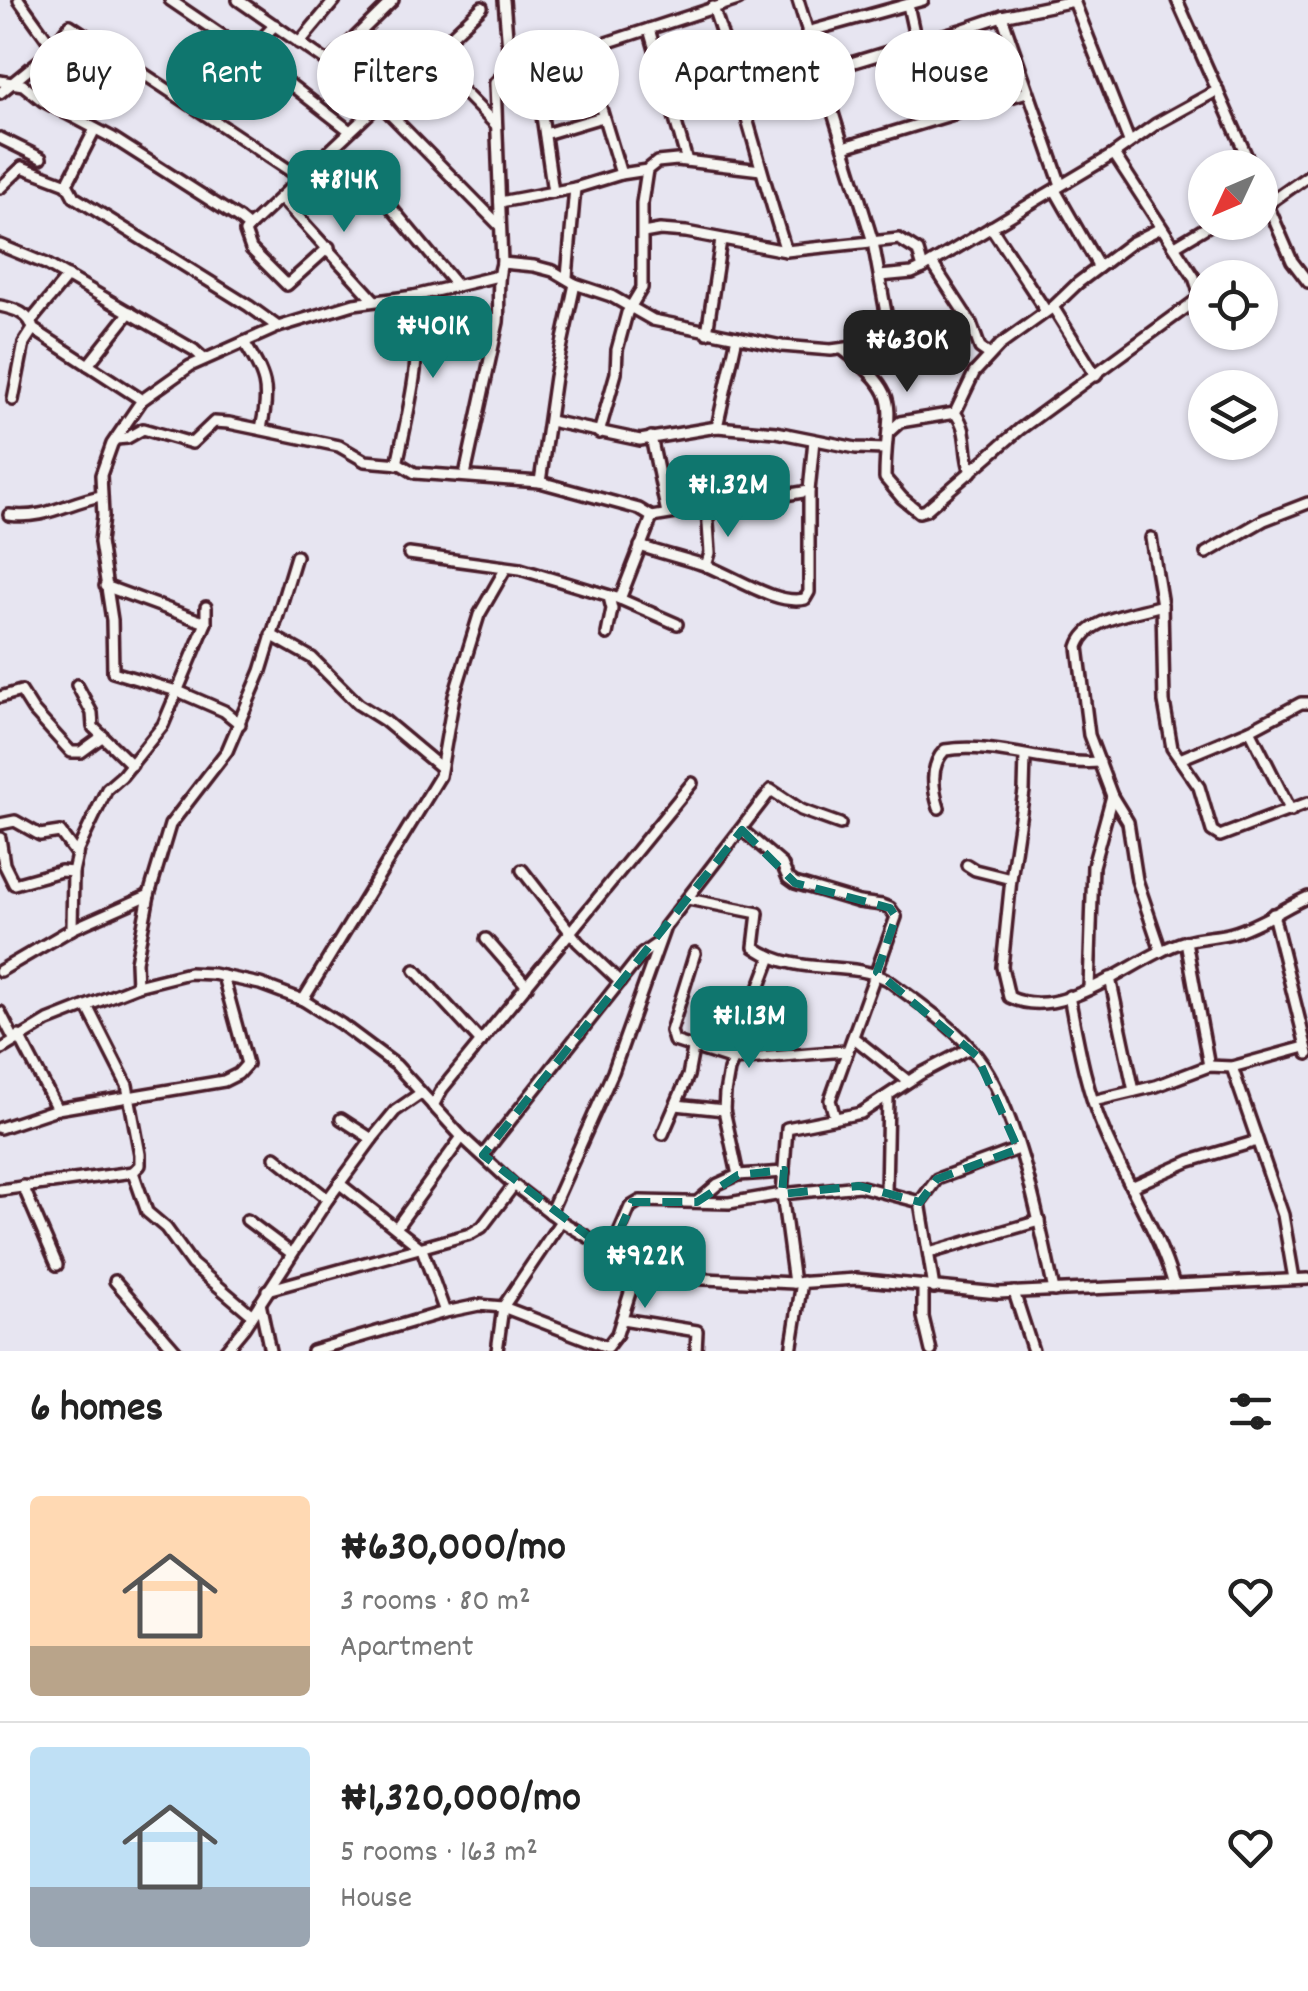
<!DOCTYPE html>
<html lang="en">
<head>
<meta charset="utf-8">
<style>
	:root { --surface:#fff; --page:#f6f6f6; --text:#222; --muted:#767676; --line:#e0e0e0; --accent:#0f766e }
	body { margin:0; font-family:Dekko,sans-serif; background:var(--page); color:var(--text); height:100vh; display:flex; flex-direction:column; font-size:38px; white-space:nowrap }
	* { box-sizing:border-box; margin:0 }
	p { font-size:32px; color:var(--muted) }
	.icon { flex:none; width:55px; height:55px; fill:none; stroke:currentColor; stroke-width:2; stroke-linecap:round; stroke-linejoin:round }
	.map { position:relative; height:1351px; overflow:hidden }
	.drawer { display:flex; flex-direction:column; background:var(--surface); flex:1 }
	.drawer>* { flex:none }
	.hud { position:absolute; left:30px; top:30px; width:1250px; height:90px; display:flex; gap:20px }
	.needle { width:65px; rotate:226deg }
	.tools { position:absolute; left:1188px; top:150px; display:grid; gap:20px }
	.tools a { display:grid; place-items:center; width:90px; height:90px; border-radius:50%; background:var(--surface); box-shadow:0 2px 8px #0004; font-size:50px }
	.price { position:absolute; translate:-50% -85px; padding:0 22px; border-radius:20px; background:var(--accent); color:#fff; font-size:32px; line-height:65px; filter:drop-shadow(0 2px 5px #0008) }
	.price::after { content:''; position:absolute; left:50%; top:60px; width:30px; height:22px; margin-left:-15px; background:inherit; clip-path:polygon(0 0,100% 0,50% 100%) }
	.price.on { background:#222; color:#fff }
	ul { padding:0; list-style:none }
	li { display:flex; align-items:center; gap:30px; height:250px; padding:0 30px }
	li+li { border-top:2px solid var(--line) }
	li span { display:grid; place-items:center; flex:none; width:280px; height:200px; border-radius:10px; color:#555 }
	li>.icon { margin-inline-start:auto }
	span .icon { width:120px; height:120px; fill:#fffc; stroke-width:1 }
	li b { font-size:42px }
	h2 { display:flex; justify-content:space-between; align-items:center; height:120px; padding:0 30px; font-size:42px }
	.chip { padding:0 35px; border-radius:45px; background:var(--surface); box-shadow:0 2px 8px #0004; font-size:35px; line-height:90px }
	.chip.on { background:var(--accent); color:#fff }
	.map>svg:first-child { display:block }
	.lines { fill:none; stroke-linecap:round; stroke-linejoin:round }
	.minor-casing { stroke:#4a1f2b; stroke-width:16 }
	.minor { stroke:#f6f6f2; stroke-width:9 }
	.marked { fill:none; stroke:#0f766e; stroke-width:8; stroke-dasharray:20 12; stroke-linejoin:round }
</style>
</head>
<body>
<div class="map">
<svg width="1308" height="1351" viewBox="0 0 1308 1351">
	<rect width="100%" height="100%" fill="#e7e5f1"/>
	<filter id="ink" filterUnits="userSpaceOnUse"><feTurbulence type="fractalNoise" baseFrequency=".01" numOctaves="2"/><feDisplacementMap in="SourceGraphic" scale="20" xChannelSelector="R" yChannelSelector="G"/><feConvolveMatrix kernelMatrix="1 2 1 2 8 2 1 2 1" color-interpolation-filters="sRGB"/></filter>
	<g filter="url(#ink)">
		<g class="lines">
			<!-- minor casing -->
			<g class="minor-casing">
				<g id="minor">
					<path d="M 19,0 L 52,46"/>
					<path d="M 170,0 L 264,64 L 350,131"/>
					<path d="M 238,0 L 329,63 L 379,103 L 500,226"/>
					<path d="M 798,0 L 873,242 L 891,340"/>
					<path d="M 1177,0 L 1252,168"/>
					<path d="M 908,5 L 916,42"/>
					<path d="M 713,7 C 740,87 760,170 786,251"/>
					<path d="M 1002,16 L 1061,185"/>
					<path d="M 649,29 L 687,161"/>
					<path d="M 807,32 L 923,0"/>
					<path d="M 299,43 L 335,0"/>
					<path d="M 583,49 L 621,174"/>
					<path d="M 429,57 L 496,125"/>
					<path d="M 329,63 L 393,0"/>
					<path d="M 507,71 L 535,66 L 738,0"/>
					<path d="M 821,72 L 961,30 L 1002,16 L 1074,1 L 1129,141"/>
					<path d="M 0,81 L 23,85 L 43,101 L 113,138 L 238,218 L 249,227 L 245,232 L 251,249 L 287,285 L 329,247"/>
					<path d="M 538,88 L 553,192"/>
					<path d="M 0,93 L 44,57 L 70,25 L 301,178"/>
					<path d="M 195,107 L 275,25"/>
					<path d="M 95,129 L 67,184 L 74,197 L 249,306 L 278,327"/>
					<path d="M 545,134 L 602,117"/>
					<path d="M 0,138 L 41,158"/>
					<path d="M 844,147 L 1027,92"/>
					<path d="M 331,150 L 383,198 L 457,286"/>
					<path d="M 22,167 L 67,184"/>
					<path d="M 1260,187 L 1292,261 L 1308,282"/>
					<path d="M 0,188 L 22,167"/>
					<path d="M 1055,190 L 1099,267"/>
					<path d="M 281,198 L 374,300"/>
					<path d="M 500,202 L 575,188 L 621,174 L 647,170 L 657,162 L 677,160 L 761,170"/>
					<path d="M 1268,204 L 1308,176"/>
					<path d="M 249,227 L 482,7"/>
					<path d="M 991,227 L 1046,311"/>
					<path d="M 643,233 L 660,230 L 686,232 L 786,251 L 899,239 L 918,251 L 923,268"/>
					<path d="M 0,245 L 46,264 L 194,350 L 204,359"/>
					<path d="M 1175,246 L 1215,222"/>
					<path d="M 502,263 L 534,266 L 553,271 L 575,284 L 611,296 L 653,320 L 782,346 L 831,350 L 938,336"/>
					<path d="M 932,263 L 971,323 L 980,348 L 990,355"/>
					<path d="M 880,276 L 912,273 L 923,268 L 1114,154 L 1156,124 L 1218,90"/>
					<path d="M 567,277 L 575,188"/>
					<path d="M 0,306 C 15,309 30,314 33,329 L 142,400"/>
					<path d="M 1053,307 L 1096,376"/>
					<path d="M 31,321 L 68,276"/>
					<path d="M 707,333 L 721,240"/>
					<path d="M 244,342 C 265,376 271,388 261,428"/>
					<path d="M 842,349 C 908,399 885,405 885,478 L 902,498 L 919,512 L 926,510 L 1020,429 L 1198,299 L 1199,292 L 1194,277 L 1114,154"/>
					<path d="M 88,365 L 130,312"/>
					<path d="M 13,400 L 24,343 L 33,329"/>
					<path d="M 955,413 C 970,431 963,452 971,472"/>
					<path d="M 550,421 L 640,440 L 717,427 L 776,432 L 856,448 L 885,449"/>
					<path d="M 717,427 L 737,337"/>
					<path d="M 889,432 L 900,422 L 955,413 L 974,373 L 1000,345 L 1053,307 L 1078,283 L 1131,243 L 1161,228"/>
					<path d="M 599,433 L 616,373 L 617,350 L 627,313 L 642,288 L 642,203 L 647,170"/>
					<path d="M 651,437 L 667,513"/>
					<path d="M 116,439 L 127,438 L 143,429 L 192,443 L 214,422 L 229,423 L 339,446 L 365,461 L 400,464 L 415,473 L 540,482 L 639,509 L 652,517 L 809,491"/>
					<path d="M 397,464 C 409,408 424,353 414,296"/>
					<path d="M 465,475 L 498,322 C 500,302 496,282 502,263 L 495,83 L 507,71 L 509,60 L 504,0"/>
					<path d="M 540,482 L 555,377 L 575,284"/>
					<path d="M 9,515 C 45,520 68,502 101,496"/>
					<path d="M 1151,538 L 1162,605 L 1164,702 L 1172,748 L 1199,787 L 1212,831 L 1220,836 L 1308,803"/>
					<path d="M 640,546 C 661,553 681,558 701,564 C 730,573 775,606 805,599 L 809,592 L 809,491 L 814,440"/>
					<path d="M 1206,553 L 1264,520 L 1308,503"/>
					<path d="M 409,554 L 520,569 L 620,599 L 677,624"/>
					<path d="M 706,566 L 710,553 L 707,509"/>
					<path d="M 105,586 L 206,623"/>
					<path d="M 620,599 L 652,517"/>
					<path d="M 607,634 L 612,609 L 609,597"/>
					<path d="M 271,635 L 312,658 L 358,704 L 385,721 L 440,767"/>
					<path d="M 77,685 L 92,713 L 93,727 L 132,765"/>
					<path d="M 0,697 L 21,691 L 33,710 L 71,752 L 81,752 L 103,736"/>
					<path d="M 240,724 L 224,711 L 180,692 L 113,672 L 112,620 L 100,542 L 103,516 L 101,475 L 112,444 L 142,400 L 190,366 L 278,327 L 354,304 L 414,296 L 498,276"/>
					<path d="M 1250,730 L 1291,811"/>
					<path d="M 1025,756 L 1024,791 L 1011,879 L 1002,967 L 1009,997 C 1065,1024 1134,956 1186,941 C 1201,937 1217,937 1232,933 C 1257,926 1284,908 1308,897"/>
					<path d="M 1180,759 L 1250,730 L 1301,703 L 1308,703"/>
					<path d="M 939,808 C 933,789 929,766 945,750 C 998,742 1047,766 1100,762"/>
					<path d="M 0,824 L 15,821 L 40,835 L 60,832 L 77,855"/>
					<path d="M 742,830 L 782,864 L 788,878 L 795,883 L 859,902 L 882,905 L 890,908 L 896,917 L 830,1100 L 835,1118"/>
					<path d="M 0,838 L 4,864 L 14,884 L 61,871 L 73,872"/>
					<path d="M 967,865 L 975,870 L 1011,879"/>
					<path d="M 522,870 L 578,942 L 620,982"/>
					<path d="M 688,899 L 758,913 L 754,947 C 799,978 847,959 888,980 C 917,1002 954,1026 977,1056 C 1018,1109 1040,1225 1054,1291"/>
					<path d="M 1273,914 L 1308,1054"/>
					<path d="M 72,929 L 73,872 L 78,850 L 107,789 L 122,776 L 163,725 L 206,623 L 206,607"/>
					<path d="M 486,939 L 527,986"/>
					<path d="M 1186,941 L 1209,1066"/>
					<path d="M 1161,951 L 1137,880 L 1128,822 L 1112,796 L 1089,735 L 1078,647 C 1087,617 1134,614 1162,605"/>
					<path d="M 695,953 L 671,1031 L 674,1041 L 733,1060 L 846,1051"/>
					<path d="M 771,957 L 750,1012 L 742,1020 L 740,1045 L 729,1070 L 725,1093 L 724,1110 L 738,1175 L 784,1172"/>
					<path d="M 415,970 L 481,1042"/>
					<path d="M 0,971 L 72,929 L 149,895"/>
					<path d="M 1110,978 L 1134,1091"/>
					<path d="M 137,986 L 136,962 L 149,895 L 170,825 L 227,751 L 261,671 L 296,556"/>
					<path d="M 1089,989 L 1093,866 L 1112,796"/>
					<path d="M 1069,996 C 1078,1042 1085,1087 1104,1131 C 1126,1183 1158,1230 1174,1285"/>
					<path d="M 303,1000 L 440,776 L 454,696 L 479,615 L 506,568"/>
					<path d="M 87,1006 L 127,1085 L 140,1154 L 140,1165 L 133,1172 L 147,1212 L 166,1228 L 192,1264 L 251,1314"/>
					<path d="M 0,1012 L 14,1039"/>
					<path d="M 19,1036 L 57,1109"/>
					<path d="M 854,1038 L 908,1081"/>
					<path d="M 0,1050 L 48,1021 L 137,986 L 189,973 L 213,974 L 260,984 L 303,1000 L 341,1024 L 396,1065 L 462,1137 L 514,1185 L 561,1221 L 638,1267 L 683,1278 L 794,1283 L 856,1279 L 998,1293 L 1308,1279"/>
					<path d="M 1232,1067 L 1283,1215 L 1294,1279"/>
					<path d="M 1093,1101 L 1156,1086 L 1209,1066 L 1232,1067 L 1305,1047"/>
					<path d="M 676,1105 L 724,1110"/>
					<path d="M 433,1106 L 442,1089 L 692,783"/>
					<path d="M 341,1119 L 372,1139"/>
					<path d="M 0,1128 L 57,1109 L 224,1081 L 238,1074 L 247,1064 L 223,976"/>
					<path d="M 663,1134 L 688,1076 L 693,1049"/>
					<path d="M 483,1155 L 642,954 L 655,945"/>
					<path d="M 275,1157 L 328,1199"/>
					<path d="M 340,1184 L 422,1249 L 445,1312"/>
					<path d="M 23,1186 L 57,1265"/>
					<path d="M 1131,1187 L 1190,1161 L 1257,1141"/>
					<path d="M 0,1190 L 133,1172"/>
					<path d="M 886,1192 L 888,1096"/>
					<path d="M 697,1202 L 718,1184 L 738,1175"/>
					<path d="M 550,1213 L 613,1072 L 665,927 L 771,790 L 801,810 L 840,824"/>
					<path d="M 247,1220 L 291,1253"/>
					<path d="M 396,1228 L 462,1137"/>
					<path d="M 610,1253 L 630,1207 L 640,1201 L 729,1203 L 782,1194 L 859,1186 L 920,1202"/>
					<path d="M 929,1253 L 1039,1221"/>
					<path d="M 115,1281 L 176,1351"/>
					<path d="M 794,1283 L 782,1194 L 787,1128 L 861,1113 L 920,1074 L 970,1048"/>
					<path d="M 923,1287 L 923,1317 L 931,1351"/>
					<path d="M 934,1288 L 920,1202 L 937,1179 L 1018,1149"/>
					<path d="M 267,1290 L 470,1234 L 482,1227 L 514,1185"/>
					<path d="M 1014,1292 L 1033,1351"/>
					<path d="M 260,1303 L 270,1351"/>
					<path d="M 622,1319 L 697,1331 L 696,1351"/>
					<path d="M 225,1351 L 244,1328 L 328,1199 L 372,1139 L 395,1111 L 421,1093"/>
					<path d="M 312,1351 L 445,1312 L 479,1305 L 503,1307 L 607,1347 L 617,1334 L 638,1267"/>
					<path d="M 497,1351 L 503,1307 L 561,1221"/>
					<path d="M 791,1351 L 802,1282"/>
				</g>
			</g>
			<!-- minor -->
			<use href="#minor" class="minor"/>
		</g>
	</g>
	<!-- marked area -->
	<path class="marked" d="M 742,830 L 795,883 L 890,908 L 896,917 L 877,972 L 977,1056 L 1018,1149 L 937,1179 L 920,1202 L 859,1186 L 782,1194 L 784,1170 L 738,1175 L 697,1202 L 632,1202 L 610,1253 L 483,1155 Z"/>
</svg>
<div class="tools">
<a><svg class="needle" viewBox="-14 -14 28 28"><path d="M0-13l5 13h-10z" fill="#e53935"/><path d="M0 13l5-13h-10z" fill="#767676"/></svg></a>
<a><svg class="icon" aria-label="locate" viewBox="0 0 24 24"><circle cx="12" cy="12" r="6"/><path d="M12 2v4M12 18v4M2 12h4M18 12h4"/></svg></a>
<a><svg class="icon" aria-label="layers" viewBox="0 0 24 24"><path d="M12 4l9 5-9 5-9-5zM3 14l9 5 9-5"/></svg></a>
</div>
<b class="price" style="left:344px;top:235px">₦814K</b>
<b class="price" style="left:433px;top:381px">₦401K</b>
<b class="price on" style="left:907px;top:395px">₦630K</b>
<b class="price" style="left:728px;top:540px">₦1.32M</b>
<b class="price" style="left:749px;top:1071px">₦1.13M</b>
<b class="price" style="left:645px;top:1311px">₦922K</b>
<div class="hud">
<a class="chip">Buy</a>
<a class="chip on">Rent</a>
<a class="chip">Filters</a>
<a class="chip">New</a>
<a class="chip">Apartment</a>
<a class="chip">House</a>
</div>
</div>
<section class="drawer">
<h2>6 homes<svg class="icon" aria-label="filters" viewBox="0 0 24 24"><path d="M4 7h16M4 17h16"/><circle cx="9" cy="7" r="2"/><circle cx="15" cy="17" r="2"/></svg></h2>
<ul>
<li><span style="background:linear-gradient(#ffd9b3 75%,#b9a48a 0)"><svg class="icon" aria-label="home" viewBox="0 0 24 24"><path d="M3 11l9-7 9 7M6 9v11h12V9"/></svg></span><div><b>₦630,000/mo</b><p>3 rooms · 80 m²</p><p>Apartment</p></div><svg class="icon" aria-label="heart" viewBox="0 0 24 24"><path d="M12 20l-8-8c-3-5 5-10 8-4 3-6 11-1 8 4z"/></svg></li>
<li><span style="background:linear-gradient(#bfe0f5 70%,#9aa5b1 0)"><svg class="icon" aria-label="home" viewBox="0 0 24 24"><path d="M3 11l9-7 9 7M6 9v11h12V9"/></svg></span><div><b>₦1,320,000/mo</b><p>5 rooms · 163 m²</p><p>House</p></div><svg class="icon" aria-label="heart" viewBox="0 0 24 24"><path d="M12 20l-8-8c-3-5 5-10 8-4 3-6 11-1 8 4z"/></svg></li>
</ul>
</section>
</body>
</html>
